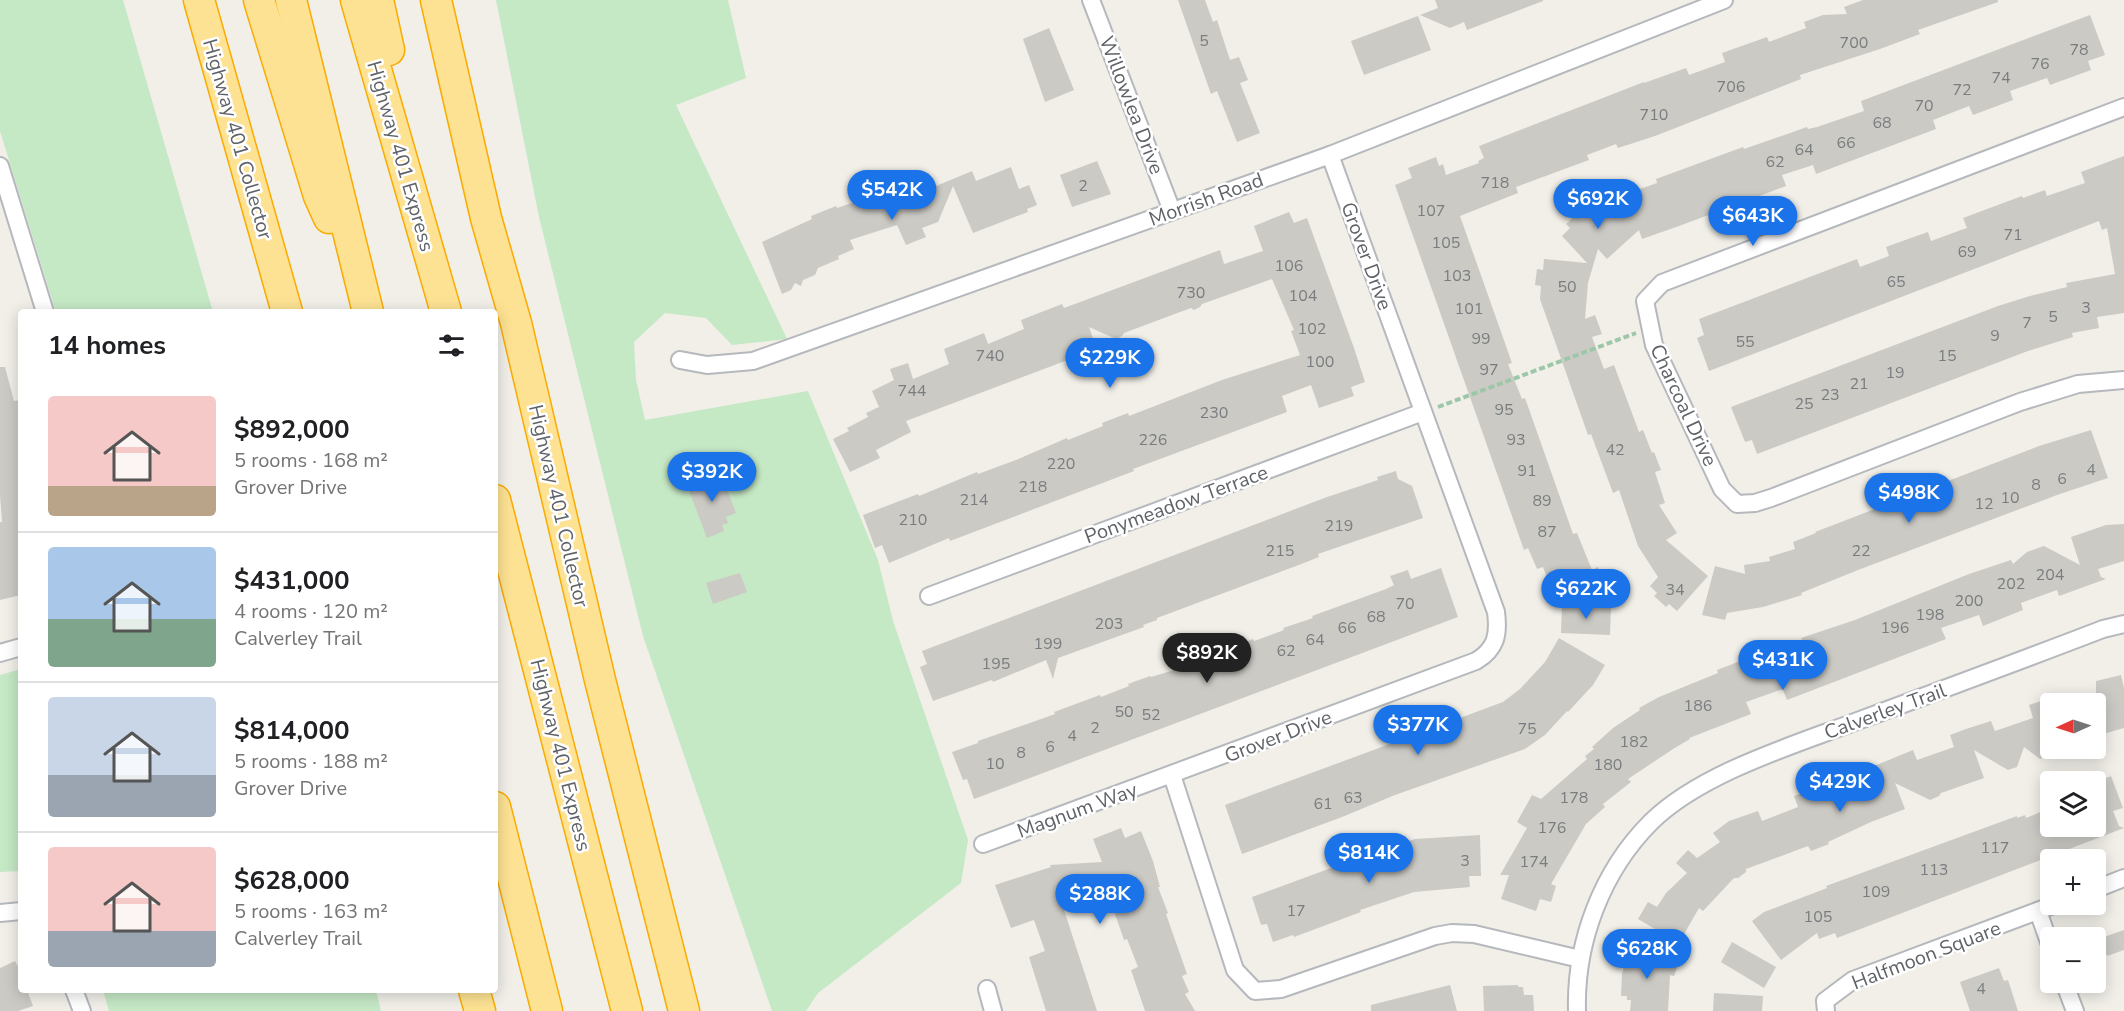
<!DOCTYPE html>
<html lang="en">
<head>
<meta charset="utf-8">
<style>
	:root { --surface:#fff; --page:#f2f2f2; --text:#202124; --muted:#757577; --line:#e0e0e0; --accent:#1a73e8 }
	body { margin:0; font-family:"Nunito Sans",sans-serif; background:var(--page); color:var(--text); height:100vh; display:flex; flex-direction:column; font-size:22px; white-space:nowrap }
	* { box-sizing:border-box; margin:0 }
	p { font-size:20px; color:var(--muted) }
	.icon { flex:none; width:33px; height:33px; fill:none; stroke:currentColor; stroke-width:2; stroke-linecap:round; stroke-linejoin:round }
	.map { position:relative; flex:1; overflow:hidden }
	.details { position:absolute; left:18px; top:309px; width:480px; height:684px; display:flex; flex-direction:column; background:var(--surface); border-radius:6px; box-shadow:0 3px 15px #0003 }
	.details>* { flex:none }
	.needle { width:39px; rotate:267deg }
	.tools { position:absolute; left:2040px; top:693px; display:grid; gap:12px }
	.tools a { display:grid; place-items:center; width:66px; height:66px; border-radius:6px; background:var(--surface); box-shadow:0 3px 15px #0003; font-size:30px }
	.price { position:absolute; translate:-50% -51px; padding:0 14px; border-radius:21px; background:var(--accent); color:#fff; font-size:20px; line-height:39px; filter:drop-shadow(0 2px 3px #0008) }
	.price::after { content:''; position:absolute; left:50%; top:36px; width:18px; height:14px; margin-left:-9px; background:inherit; clip-path:polygon(0 0,100% 0,50% 100%) }
	.price.current { background:#222; color:#fff }
	ul { padding:0; list-style:none }
	li { display:flex; align-items:center; gap:18px; height:150px; padding:0 30px }
	li+li { border-top:2px solid var(--line) }
	li span { display:grid; place-items:center; flex:none; width:168px; height:120px; border-radius:6px; color:#555 }
	li>.icon { margin-inline-start:auto }
	span .icon { width:72px; height:72px; fill:#fffc; stroke-width:1 }
	li b { font-size:26px }
	h2 { display:flex; justify-content:space-between; align-items:center; height:72px; padding:0 30px; font-size:26px }
	.map>svg:first-child { display:block }
	.green { fill:#c5e8c5 }
	.building { fill:#cccac5 }
	.lines { fill:none; stroke-linecap:round; stroke-linejoin:round }
	.minor-casing { stroke:#b5b8bc; stroke-width:20 }
	.motorway-casing { stroke:#f9ab00; stroke-width:33 }
	.path { stroke:#9cc7a9; stroke-width:4; stroke-dasharray:6 3; stroke-linecap:butt }
	.minor { stroke:#fff; stroke-width:16 }
	.motorway { stroke:#fde293; stroke-width:30 }
	.labels { text-anchor:middle; stroke-width:5; stroke-linejoin:round; paint-order:stroke }
	.number-label { font-size:16px; fill:#7a7d7f }
	.street-label { font-size:20px; fill:#5f6368; stroke:#fff }
</style>
</head>
<body>
<div class="map">
<svg width="2124" height="1011" viewBox="0 0 2124 1011">
	<rect width="100%" height="100%" fill="#f1efe8"/>
	<!-- green -->
	<g class="green">
		<path d="M 0,0 L 123,0 L 213,312 L 56,312 L 0,131 Z"/>
		<path d="M 496,0 L 728,0 L 746,78 L 676,105 L 787,339 L 732,345 L 706,318 L 665,313 L 634,342 L 636,380 L 645,420 L 808,391 L 878,560 L 893,621 L 968,840 L 961,883 L 818,993 L 806,1011 L 772,1011 L 643,636 L 539,217 Z"/>
		<path d="M 21,669 L 21,871 L 0,872 L 0,675 Z"/>
		<path d="M 103,990 L 376,990 L 381,1011 L 109,1011 Z"/>
	</g>
	<!-- building -->
	<g class="building">
		<path d="M 1178,0 L 1205,0 L 1213,22 L 1217,20 L 1230,60 L 1239,57 L 1248,80 L 1240,83 L 1260,133 L 1237,142 L 1217,91 L 1211,94 Z"/>
		<path d="M 1435,0 L 1543,0 L 1543,1 L 1467,30 L 1464,22 L 1450,28 L 1420,15 L 1438,8 Z"/>
		<path d="M 1863,0 L 1998,0 L 1998,2 L 1918,30 L 1920,34 L 1880,49 L 1800,75 L 1801,79 L 1655,136 L 1618,148 L 1616,144 L 1587,155 L 1589,160 L 1516,187 L 1518,193 L 1460,216 L 1512,363 L 1508,364 L 1522,399 L 1525,398 L 1573,534 L 1577,533 L 1592,570 L 1598,567 L 1603,582 L 1562,599 L 1562,593 L 1554,596 L 1543,567 L 1537,569 L 1528,548 L 1524,550 L 1395,185 L 1412,178 L 1408,168 L 1436,157 L 1439,166 L 1443,164 L 1446,175 L 1479,163 L 1478,161 L 1484,158 L 1479,146 L 1644,82 L 1644,83 L 1686,68 L 1689,75 L 1725,62 L 1722,53 L 1767,37 L 1769,42 L 1806,28 L 1804,22 L 1823,15 L 1847,14 L 1844,7 Z"/>
		<path d="M 2090,15 L 2105,55 L 2088,61 L 2091,70 L 2050,85 L 2047,78 L 2010,91 L 2013,100 L 1973,115 L 1969,106 L 1933,120 L 1936,129 L 1816,174 L 1813,165 L 1782,175 L 1786,186 L 1679,226 L 1642,239 L 1639,230 L 1607,259 L 1598,249 L 1588,283 L 1585,319 L 1595,315 L 1602,334 L 1592,337 L 1604,369 L 1614,365 L 1639,432 L 1643,430 L 1652,453 L 1654,452 L 1661,470 L 1655,472 L 1665,503 L 1659,505 L 1677,533 L 1666,540 L 1708,576 L 1677,611 L 1669,604 L 1666,607 L 1654,596 L 1657,593 L 1650,586 L 1658,577 L 1638,546 L 1619,490 L 1613,493 L 1591,434 L 1588,435 L 1540,299 L 1541,286 L 1535,285 L 1537,269 L 1543,270 L 1544,259 L 1587,263 L 1562,236 L 1570,228 L 1566,224 L 1577,214 L 1582,219 L 1597,204 L 1657,183 L 1656,179 L 1743,147 L 1744,149 L 1807,127 L 1808,129 L 1817,127 L 1864,111 L 1861,101 Z"/>
		<path d="M 1418,16 L 1431,50 L 1364,75 L 1351,41 Z"/>
		<path d="M 1049,28 L 1074,90 L 1045,102 L 1023,39 Z"/>
		<path d="M 2124,156 L 2124,313 L 2097,317 L 2099,328 L 2072,333 L 2073,337 L 2028,351 L 1757,454 L 1752,440 L 1745,442 L 1731,407 L 1998,306 L 2030,296 L 2067,287 L 2066,283 L 2115,274 L 2107,228 L 2102,230 L 2099,221 L 1709,371 L 1697,338 L 1704,335 L 1699,319 L 1857,259 L 1860,267 L 1889,256 L 1886,247 L 1908,239 L 1928,232 L 1931,241 L 1961,230 L 1967,228 L 1963,218 L 2022,196 L 2023,198 L 2045,190 L 2047,196 L 2085,183 L 2081,172 Z"/>
		<path d="M 1097,161 L 1111,194 L 1072,207 L 1060,175 Z"/>
		<path d="M 1011,167 L 1019,189 L 1029,185 L 1037,205 L 1027,209 L 1028,212 L 973,233 L 953,186 L 938,222 L 922,228 L 926,237 L 906,245 L 897,225 L 850,240 L 854,249 L 838,256 L 839,259 L 818,268 L 815,275 L 803,280 L 801,286 L 795,283 L 791,290 L 782,294 L 762,242 L 812,219 L 811,216 L 836,206 L 837,208 L 890,190 L 889,186 L 906,179 L 909,187 L 926,181 L 929,189 L 972,171 L 976,181 Z"/>
		<path d="M 1289,212 L 1294,223 L 1307,218 L 1354,348 L 1365,382 L 1351,387 L 1354,396 L 1319,408 L 1311,385 L 1282,396 L 1287,412 L 1133,469 L 1134,471 L 950,541 L 949,538 L 889,563 L 882,545 L 875,548 L 863,515 L 918,494 L 919,496 L 977,472 L 978,474 L 1016,460 L 1067,438 L 1068,440 L 1103,426 L 1102,423 L 1128,413 L 1129,416 L 1222,380 L 1300,355 L 1291,331 L 1294,330 L 1272,279 L 1202,304 L 1200,307 L 1194,310 L 1191,308 L 1164,318 L 1124,333 L 1122,336 L 1116,339 L 1089,327 L 1097,349 L 906,421 L 911,432 L 876,450 L 880,458 L 850,472 L 833,439 L 849,431 L 847,428 L 868,417 L 866,413 L 879,407 L 872,391 L 894,380 L 890,369 L 908,363 L 913,379 L 949,364 L 944,349 L 984,333 L 988,344 L 1024,329 L 1021,320 L 1062,304 L 1064,308 L 1220,250 L 1224,264 L 1263,251 L 1254,226 Z"/>
		<path d="M 0,367 L 5,367 L 14,401 L 21,400 L 21,595 L 0,600 L 0,522 L 2,522 L 0,495 Z"/>
		<path d="M 2091,430 L 2108,478 L 2057,495 L 1858,570 L 1801,593 L 1802,595 L 1763,607 L 1727,613 L 1725,620 L 1702,615 L 1715,566 L 1745,574 L 1744,565 L 1770,561 L 1769,557 L 1795,549 L 1793,542 L 1816,533 L 1815,532 L 2039,446 Z"/>
		<path d="M 1396,471 L 1398,479 L 1412,486 L 1423,518 L 1318,554 L 1319,557 L 1304,563 L 1157,618 L 1157,620 L 1143,625 L 1144,627 L 1058,658 L 1053,679 L 1046,660 L 993,682 L 992,680 L 933,701 L 920,667 L 927,664 L 922,651 L 1327,497 L 1378,480 L 1377,477 Z"/>
		<path d="M 720,472 L 736,513 L 726,517 L 728,523 L 722,525 L 724,531 L 707,538 L 687,485 Z"/>
		<path d="M 2124,524 L 2124,561 L 2098,569 L 2101,577 L 2106,579 L 2059,596 L 2057,590 L 2021,603 L 2023,610 L 1983,626 L 1979,615 L 1941,628 L 1946,639 L 1787,700 L 1783,690 L 1780,690 L 1746,702 L 1751,714 L 1689,738 L 1690,739 L 1673,749 L 1628,779 L 1631,782 L 1603,804 L 1605,807 L 1586,824 L 1551,884 L 1556,886 L 1551,902 L 1540,899 L 1536,911 L 1501,899 L 1509,875 L 1500,875 L 1527,828 L 1517,822 L 1532,795 L 1541,799 L 1587,759 L 1585,756 L 1594,749 L 1592,747 L 1613,728 L 1640,710 L 1639,708 L 1659,697 L 1718,673 L 1717,670 L 1748,658 L 1749,662 L 1793,645 L 1792,643 L 1802,640 L 1801,638 L 1855,620 L 1969,574 L 2011,560 L 2013,564 L 2027,552 L 2044,546 L 2080,565 L 2071,537 L 2106,525 Z"/>
		<path d="M 1441,568 L 1458,617 L 974,799 L 967,779 L 963,780 L 952,752 L 978,743 L 978,741 L 1027,724 L 1055,714 L 1054,712 L 1100,695 L 1101,697 L 1129,686 L 1128,684 L 1150,676 L 1151,677 L 1178,669 L 1253,639 L 1254,641 L 1284,630 L 1283,628 L 1313,618 L 1312,616 L 1386,589 L 1394,585 L 1390,576 L 1408,570 L 1411,579 Z"/>
		<path d="M 740,573 L 747,592 L 713,604 L 706,583 Z"/>
		<path d="M 1562,604 L 1611,606 L 1610,635 L 1561,633 Z"/>
		<path d="M 1559,638 L 1605,665 L 1593,685 L 1568,712 L 1567,711 L 1545,735 L 1525,749 L 1395,795 L 1342,817 L 1242,854 L 1225,805 L 1503,702 L 1520,689 L 1545,662 Z"/>
		<path d="M 2121,675 L 2124,688 L 2124,728 L 2096,736 L 2096,681 Z"/>
		<path d="M 2047,699 L 2050,699 L 2050,748 L 2053,754 L 2040,759 L 2024,747 L 2017,767 L 2008,770 L 1974,750 L 1984,778 L 1941,793 L 1939,796 L 1930,800 L 1895,783 L 1905,809 L 1871,822 L 1828,842 L 1829,844 L 1811,851 L 1808,846 L 1746,869 L 1746,872 L 1738,878 L 1734,878 L 1703,911 L 1699,908 L 1679,943 L 1638,919 L 1648,902 L 1657,907 L 1666,893 L 1687,873 L 1676,863 L 1688,850 L 1697,858 L 1720,842 L 1713,833 L 1729,821 L 1758,811 L 1762,821 L 1798,807 L 1794,796 L 1836,780 L 1840,791 L 1875,778 L 1873,772 L 1867,769 L 1913,750 L 1917,760 L 1954,747 L 1950,735 L 1966,729 L 1991,721 L 1995,731 L 2033,718 L 2029,705 Z"/>
		<path d="M 2111,776 L 2123,808 L 2113,811 L 2119,826 L 2124,828 L 1837,938 L 1835,933 L 1819,939 L 1817,933 L 1781,960 L 1752,921 L 1764,912 L 1827,888 L 1826,886 L 2017,816 L 2017,818 L 2025,815 L 2026,818 L 2050,808 L 2050,826 L 2096,826 L 2096,782 Z"/>
		<path d="M 1121,828 L 1125,838 L 1141,831 L 1153,861 L 1160,887 L 1158,887 L 1168,913 L 1166,914 L 1187,974 L 1182,976 L 1189,992 L 1185,994 L 1195,1011 L 1145,1011 L 1131,970 L 1138,967 L 1127,939 L 1124,940 L 1108,894 L 1063,907 L 1097,1011 L 1046,1011 L 1029,957 L 1045,951 L 1034,920 L 1011,928 L 995,885 L 1051,867 L 1050,865 L 1102,862 L 1093,839 Z"/>
		<path d="M 1480,835 L 1481,876 L 1469,876 L 1470,887 L 1414,892 L 1360,910 L 1361,912 L 1294,937 L 1293,935 L 1273,942 L 1267,924 L 1261,925 L 1252,897 L 1350,861 L 1350,863 L 1380,854 L 1379,851 L 1415,839 Z"/>
		<path d="M 2124,930 L 2124,950 L 2107,956 L 2101,938 Z"/>
		<path d="M 1732,942 L 1776,967 L 1764,988 L 1721,962 Z"/>
		<path d="M 1630,946 L 1679,961 L 1674,976 L 1670,975 L 1668,1011 L 1630,1011 L 1631,1000 L 1627,1000 L 1627,996 L 1621,996 L 1622,974 Z"/>
		<path d="M 15,961 L 21,972 L 21,990 L 27,990 L 33,1006 L 18,1011 L 0,1011 L 0,968 Z"/>
		<path d="M 1999,968 L 2004,981 L 2008,980 L 2018,1011 L 1970,1011 L 1960,982 Z"/>
		<path d="M 1450,985 L 1457,1011 L 1371,1011 L 1371,1005 Z"/>
		<path d="M 1518,985 L 1518,987 L 1523,987 L 1524,995 L 1533,995 L 1534,1011 L 1484,1011 L 1483,986 Z"/>
		<path d="M 1714,993 L 1763,996 L 1762,1011 L 1713,1011 Z"/>
	</g>
	<g class="lines">
		<!-- minor casing -->
		<g class="minor-casing">
			<g id="minor">
				<path d="M 1091,0 L 1172,211"/>
				<path d="M 2124,107 L 1662,283 L 1645,301 L 1654,345 L 1722,489 L 1737,504 L 1755,503 L 1771,498 L 2020,402 L 2078,384 L 2124,380"/>
				<path d="M 0,166 L 45,312"/>
				<path d="M 680,360 L 707,365 L 753,361 L 1330,155 L 1724,0"/>
				<path d="M 929,596 L 1423,412"/>
				<path d="M 0,653 L 21,647"/>
				<path d="M 1172,775 L 1235,970 L 1255,991 L 1281,989 L 1435,936 L 1452,933 L 1474,934 L 1580,959"/>
				<path d="M 983,844 L 1476,661 C 1496,649 1499,635 1496,612 L 1330,155"/>
				<path d="M 2096,889 L 2124,878"/>
				<path d="M 2038,911 L 2050,945"/>
				<path d="M 0,913 L 21,911"/>
				<path d="M 2064,982 L 2075,1011"/>
				<path d="M 987,989 L 993,1011"/>
				<path d="M 74,990 L 82,1011"/>
				<path d="M 1577,1011 C 1575,942 1602,871 1651,822 C 1700,774 1788,747 1852,723 C 1936,692 2020,661 2103,629 L 2124,624"/>
				<path d="M 1826,1011 L 1825,1001 L 1853,980 L 2056,904"/>
			</g>
		</g>
		<!-- motorway casing -->
		<g class="motorway-casing">
			<g id="motorway">
				<path d="M 199,0 L 287,312"/>
				<path d="M 259,0 L 319,196 L 329,218"/>
				<path d="M 291,0 L 368,312"/>
				<path d="M 356,0 L 446,312"/>
				<path d="M 378,0 L 389,50"/>
				<path d="M 436,0 L 486,218 L 516,323 L 600,680 L 684,1011"/>
				<path d="M 495,500 L 627,1011"/>
				<path d="M 495,807 L 547,1011"/>
				<path d="M 474,990 L 480,1011"/>
			</g>
		</g>
		<!-- path -->
		<path class="path" d="M 1438,407 L 1636,333"/>
		<!-- minor -->
		<use href="#minor" class="minor"/>
		<!-- motorway -->
		<use href="#motorway" class="motorway"/>
	</g>
	<g class="labels">
		<!-- number labels -->
		<g class="number-label">
			<text x="1204" y="46">5</text>
			<text x="1854" y="48">700</text>
			<text x="2079" y="55">78</text>
			<text x="2040" y="69">76</text>
			<text x="2001" y="83">74</text>
			<text x="1731" y="92">706</text>
			<text x="1962" y="95">72</text>
			<text x="1924" y="111">70</text>
			<text x="1654" y="120">710</text>
			<text x="1882" y="128">68</text>
			<text x="1846" y="148">66</text>
			<text x="1804" y="155">64</text>
			<text x="1775" y="167">62</text>
			<text x="1495" y="188">718</text>
			<text x="1083" y="191">2</text>
			<text x="1431" y="216">107</text>
			<text x="2013" y="240">71</text>
			<text x="1446" y="248">105</text>
			<text x="1967" y="257">69</text>
			<text x="1289" y="271">106</text>
			<text x="1457" y="281">103</text>
			<text x="1896" y="287">65</text>
			<text x="1567" y="292">50</text>
			<text x="1191" y="298">730</text>
			<text x="1303" y="301">104</text>
			<text x="2086" y="313">3</text>
			<text x="1469" y="314">101</text>
			<text x="2053" y="322">5</text>
			<text x="2027" y="328">7</text>
			<text x="1312" y="334">102</text>
			<text x="1995" y="341">9</text>
			<text x="1481" y="344">99</text>
			<text x="1745" y="347">55</text>
			<text x="990" y="361">740</text>
			<text x="1947" y="361">15</text>
			<text x="1320" y="367">100</text>
			<text x="1489" y="375">97</text>
			<text x="1895" y="378">19</text>
			<text x="1859" y="389">21</text>
			<text x="912" y="396">744</text>
			<text x="1830" y="400">23</text>
			<text x="1804" y="409">25</text>
			<text x="1504" y="415">95</text>
			<text x="1214" y="418">230</text>
			<text x="1153" y="445">226</text>
			<text x="1516" y="445">93</text>
			<text x="1615" y="455">42</text>
			<text x="1061" y="469">220</text>
			<text x="2091" y="475">4</text>
			<text x="1527" y="476">91</text>
			<text x="2062" y="484">6</text>
			<text x="2036" y="490">8</text>
			<text x="1033" y="492">218</text>
			<text x="2010" y="503">10</text>
			<text x="974" y="505">214</text>
			<text x="1542" y="506">89</text>
			<text x="1984" y="509">12</text>
			<text x="913" y="525">210</text>
			<text x="1339" y="531">219</text>
			<text x="1547" y="537">87</text>
			<text x="1280" y="556">215</text>
			<text x="1861" y="556">22</text>
			<text x="2050" y="580">204</text>
			<text x="2011" y="589">202</text>
			<text x="1675" y="595">34</text>
			<text x="1969" y="606">200</text>
			<text x="1405" y="609">70</text>
			<text x="1930" y="620">198</text>
			<text x="1376" y="622">68</text>
			<text x="1109" y="629">203</text>
			<text x="1347" y="633">66</text>
			<text x="1895" y="633">196</text>
			<text x="1315" y="645">64</text>
			<text x="1048" y="649">199</text>
			<text x="1286" y="656">62</text>
			<text x="996" y="669">195</text>
			<text x="1698" y="711">186</text>
			<text x="1124" y="717">50</text>
			<text x="1151" y="720">52</text>
			<text x="1095" y="733">2</text>
			<text x="1527" y="734">75</text>
			<text x="1072" y="741">4</text>
			<text x="1634" y="747">182</text>
			<text x="1050" y="752">6</text>
			<text x="1021" y="758">8</text>
			<text x="995" y="769">10</text>
			<text x="1608" y="770">180</text>
			<text x="1353" y="803">63</text>
			<text x="1574" y="803">178</text>
			<text x="1323" y="809">61</text>
			<text x="1552" y="833">176</text>
			<text x="1995" y="853">117</text>
			<text x="1465" y="866">3</text>
			<text x="1534" y="867">174</text>
			<text x="1934" y="875">113</text>
			<text x="1876" y="897">109</text>
			<text x="1296" y="916">17</text>
			<text x="1818" y="922">105</text>
			<text x="1981" y="994">4</text>
		</g>
		<!-- street labels -->
		<g class="street-label">
			<text transform="translate(1132 105) rotate(69)" y="7">Willowlea Drive</text>
			<text transform="translate(238 139) rotate(74)" y="7">Highway 401 Collector</text>
			<text transform="translate(401 156) rotate(74)" y="7">Highway 401 Express</text>
			<text transform="translate(1206 199) rotate(-20)" y="7">Morrish Road</text>
			<text transform="translate(1367 256) rotate(70)" y="7">Grover Drive</text>
			<text transform="translate(1684 405) rotate(65)" y="7">Charcoal Drive</text>
			<text transform="translate(1176 504) rotate(-20)" y="7">Ponymeadow Terrace</text>
			<text transform="translate(559 506) rotate(77)" y="7">Highway 401 Collector</text>
			<text transform="translate(1885 711) rotate(-20)" y="7">Calverley Trail</text>
			<text transform="translate(1278 736) rotate(-21)" y="7">Grover Drive</text>
			<text transform="translate(561 755) rotate(76)" y="7">Highway 401 Express</text>
			<text transform="translate(1077 810) rotate(-20)" y="7">Magnum Way</text>
			<text transform="translate(1926 955) rotate(-21)" y="7">Halfmoon Square</text>
		</g>
	</g>
</svg>
<div class="tools">
<a><svg class="needle" viewBox="-14 -14 28 28"><path d="M0-13l5 13h-10z" fill="#e53935"/><path d="M0 13l5-13h-10z" fill="#757577"/></svg></a>
<a><svg class="icon" aria-label="layers" viewBox="0 0 24 24"><path d="M12 4l9 5-9 5-9-5zM3 14l9 5 9-5"/></svg></a>
<a>+</a>
<a>−</a>
</div>
<b class="price" style="left:892px;top:221px">$542K</b>
<b class="price" style="left:1598px;top:230px">$692K</b>
<b class="price" style="left:1753px;top:247px">$643K</b>
<b class="price" style="left:1110px;top:389px">$229K</b>
<b class="price" style="left:712px;top:503px">$392K</b>
<b class="price" style="left:1909px;top:524px">$498K</b>
<b class="price" style="left:1586px;top:620px">$622K</b>
<b class="price current" style="left:1207px;top:684px">$892K</b>
<b class="price" style="left:1783px;top:691px">$431K</b>
<b class="price" style="left:1418px;top:756px">$377K</b>
<b class="price" style="left:1840px;top:813px">$429K</b>
<b class="price" style="left:1369px;top:884px">$814K</b>
<b class="price" style="left:1100px;top:925px">$288K</b>
<b class="price" style="left:1647px;top:980px">$628K</b>
<section class="details">
<h2>14 homes<svg class="icon" aria-label="filters" viewBox="0 0 24 24"><path d="M4 7h16M4 17h16"/><circle cx="9" cy="7" r="2"/><circle cx="15" cy="17" r="2"/></svg></h2>
<ul>
<li><span style="background:linear-gradient(#f6c9c9 75%,#b9a48a 0)"><svg class="icon" aria-label="home" viewBox="0 0 24 24"><path d="M3 11l9-7 9 7M6 9v11h12V9"/></svg></span><div><b>$892,000</b><p>5 rooms · 168 m²</p><p>Grover Drive</p></div></li>
<li><span style="background:linear-gradient(#a9c7e8 60%,#7fa58c 0)"><svg class="icon" aria-label="home" viewBox="0 0 24 24"><path d="M3 11l9-7 9 7M6 9v11h12V9"/></svg></span><div><b>$431,000</b><p>4 rooms · 120 m²</p><p>Calverley Trail</p></div></li>
<li><span style="background:linear-gradient(#c9d6e8 65%,#9aa5b1 0)"><svg class="icon" aria-label="home" viewBox="0 0 24 24"><path d="M3 11l9-7 9 7M6 9v11h12V9"/></svg></span><div><b>$814,000</b><p>5 rooms · 188 m²</p><p>Grover Drive</p></div></li>
<li><span style="background:linear-gradient(#f6c9c9 70%,#9aa5b1 0)"><svg class="icon" aria-label="home" viewBox="0 0 24 24"><path d="M3 11l9-7 9 7M6 9v11h12V9"/></svg></span><div><b>$628,000</b><p>5 rooms · 163 m²</p><p>Calverley Trail</p></div></li>
</ul>
</section>
</div>
</body>
</html>
